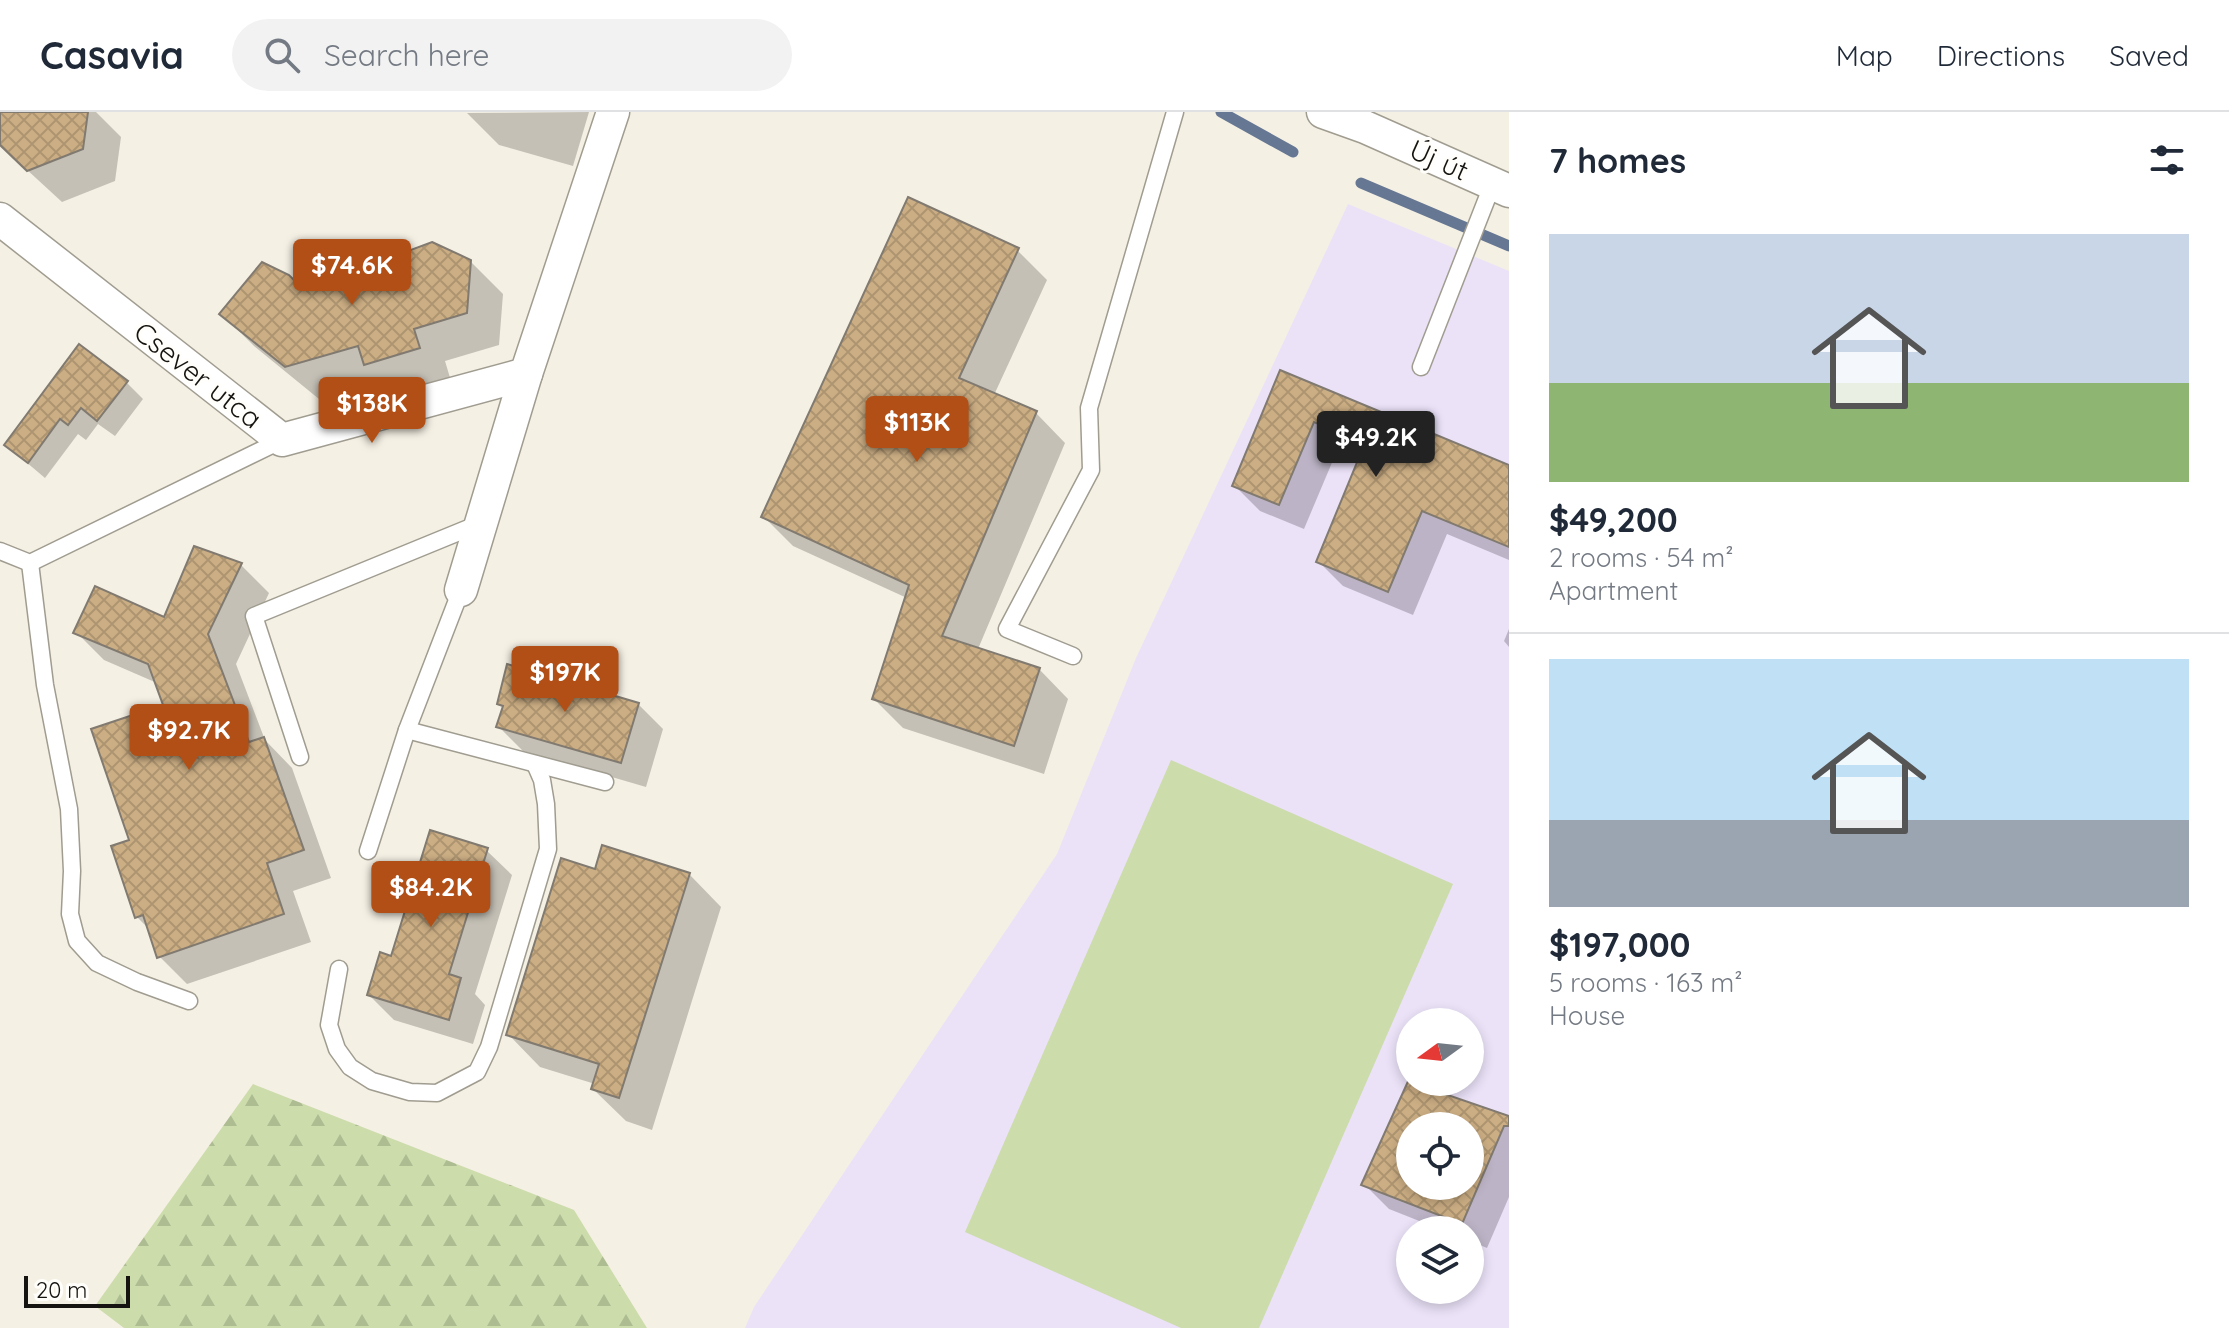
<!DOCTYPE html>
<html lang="en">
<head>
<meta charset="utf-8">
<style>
	:root { --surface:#fff; --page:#f2f2f3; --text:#1f2937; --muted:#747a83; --line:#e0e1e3; --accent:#b24f16 }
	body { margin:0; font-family:Quicksand,sans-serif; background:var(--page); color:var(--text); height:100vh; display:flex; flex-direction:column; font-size:30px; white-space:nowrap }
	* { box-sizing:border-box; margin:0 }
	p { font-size:26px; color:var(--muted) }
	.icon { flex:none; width:44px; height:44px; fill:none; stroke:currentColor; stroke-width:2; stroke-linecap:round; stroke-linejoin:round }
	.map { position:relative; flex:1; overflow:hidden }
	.side { display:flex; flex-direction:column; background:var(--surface); width:720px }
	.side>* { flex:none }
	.needle { width:52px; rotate:255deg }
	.fabs { position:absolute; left:1396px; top:896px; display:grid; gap:16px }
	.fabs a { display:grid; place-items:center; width:88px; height:88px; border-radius:50%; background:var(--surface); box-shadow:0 4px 12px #0003; font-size:40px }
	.scale { position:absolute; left:24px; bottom:20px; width:106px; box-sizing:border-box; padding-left:8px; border:4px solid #161410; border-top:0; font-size:22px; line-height:28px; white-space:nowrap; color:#161410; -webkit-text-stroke:6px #fffefb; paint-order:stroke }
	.price { position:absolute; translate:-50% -68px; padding:0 18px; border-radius:8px; background:var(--accent); color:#fff; font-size:26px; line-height:52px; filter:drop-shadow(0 2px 4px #0008) }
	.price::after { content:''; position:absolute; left:50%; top:48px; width:24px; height:18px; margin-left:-12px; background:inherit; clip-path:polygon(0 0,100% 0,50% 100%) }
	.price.active { background:#222; color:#fff }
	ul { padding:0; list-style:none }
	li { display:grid; align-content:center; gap:16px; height:424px; padding:0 40px }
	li+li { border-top:2px solid var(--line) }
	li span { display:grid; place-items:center; height:248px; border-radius:0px; color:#555 }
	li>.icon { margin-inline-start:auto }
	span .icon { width:144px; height:144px; fill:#fffc; stroke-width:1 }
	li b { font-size:34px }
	h2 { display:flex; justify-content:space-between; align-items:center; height:96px; padding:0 40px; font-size:34px }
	header { display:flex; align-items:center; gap:48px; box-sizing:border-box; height:112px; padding:0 40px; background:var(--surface); border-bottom:2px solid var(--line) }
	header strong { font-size:38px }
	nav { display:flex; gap:44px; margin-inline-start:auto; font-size:28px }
	.search { width:560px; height:72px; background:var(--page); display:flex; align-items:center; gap:20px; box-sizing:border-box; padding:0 28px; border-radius:44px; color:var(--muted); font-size:30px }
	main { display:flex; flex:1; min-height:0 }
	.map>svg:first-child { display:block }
	.education { fill:#ebe2f8; fill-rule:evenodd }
	.forest { fill:url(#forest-firs) }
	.garden { fill:#ccdcab }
	.shadow { fill:#0003; fill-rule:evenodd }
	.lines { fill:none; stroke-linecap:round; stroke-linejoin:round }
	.stream { stroke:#667793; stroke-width:11 }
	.building { fill:url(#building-cross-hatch); stroke:#817a70; stroke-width:2; fill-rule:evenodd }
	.lane-casing { stroke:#a09c90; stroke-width:19 }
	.street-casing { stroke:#a09c90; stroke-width:35 }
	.lane { stroke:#fff; stroke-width:16 }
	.street { stroke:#fff; stroke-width:32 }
	.labels { text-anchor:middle; stroke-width:6; stroke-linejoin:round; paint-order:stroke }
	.street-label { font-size:28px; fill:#161410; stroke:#fffefb }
</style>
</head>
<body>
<header>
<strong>Casavia</strong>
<div class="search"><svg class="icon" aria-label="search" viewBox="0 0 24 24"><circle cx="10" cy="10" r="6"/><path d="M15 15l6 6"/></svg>Search here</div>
<nav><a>Map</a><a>Directions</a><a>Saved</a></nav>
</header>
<main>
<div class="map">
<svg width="1509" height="1216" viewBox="0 0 1509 1216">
	<defs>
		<pattern id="forest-firs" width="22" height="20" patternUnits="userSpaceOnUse" patternTransform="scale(2)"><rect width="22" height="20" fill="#ccdcab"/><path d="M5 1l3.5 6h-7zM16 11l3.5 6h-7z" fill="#aebc92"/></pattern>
		<pattern id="building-cross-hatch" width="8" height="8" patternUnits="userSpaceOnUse" patternTransform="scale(2)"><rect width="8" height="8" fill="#ccae84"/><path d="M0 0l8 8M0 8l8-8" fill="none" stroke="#ae9571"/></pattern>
	</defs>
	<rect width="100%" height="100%" fill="#f5f0e4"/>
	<!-- education -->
	<path class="education" d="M 1348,92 L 1509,159 L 1509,1216 L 745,1216 L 754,1195 L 1057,742 L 1136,546 ZM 1410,910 L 1470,910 L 1470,970 L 1410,970 ZM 1410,1014 L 1470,1014 L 1470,1074 L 1410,1074 ZM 1410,1118 L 1470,1118 L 1470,1178 L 1410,1178 Z"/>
	<!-- forest -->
	<path class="forest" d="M 253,972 L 574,1098 L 647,1216 L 124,1216 L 95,1194 Z"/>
	<!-- garden -->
	<path class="garden" d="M 1171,648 L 1453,772 L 1259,1216 L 1181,1216 L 965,1120 Z"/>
	<!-- shadow -->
	<g class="shadow">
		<path d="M 0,0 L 96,0 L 121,25 L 115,69 L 62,90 L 0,33 Z"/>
		<path d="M 589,0 L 573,54 L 499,33 L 467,1 Z"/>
		<path d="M 1017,138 L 1047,168 L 994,283 L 1036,301 L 1065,331 L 978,537 L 1039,557 L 1068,587 L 1044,662 L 903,616 L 874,587 L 907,486 L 793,434 L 763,404 Z"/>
		<path d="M 470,149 L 503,182 L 499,233 L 445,249 L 451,269 L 398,284 L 382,268 L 319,287 L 254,234 L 222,202 L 303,180 Z"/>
		<path d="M 1281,260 L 1509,355 L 1509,448 L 1447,422 L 1413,503 L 1343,474 L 1318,449 L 1362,343 L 1339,334 L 1304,417 L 1260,399 L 1235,374 Z"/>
		<path d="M 127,271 L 143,287 L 115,324 L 98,312 L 86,328 L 78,322 L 45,366 L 6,333 Z"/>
		<path d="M 241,453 L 269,481 L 236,552 L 265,628 L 292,656 L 331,766 L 293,779 L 311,830 L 187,872 L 159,844 L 150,818 L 137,805 L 131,729 L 166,594 L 157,571 L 104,548 L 76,520 L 165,507 Z"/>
		<path d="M 1509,517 L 1509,535 L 1504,529 Z"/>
		<path d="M 499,591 L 638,592 L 663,617 L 646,675 L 523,639 L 498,614 L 504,596 Z"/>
		<path d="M 486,738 L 512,763 L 475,882 L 485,893 L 473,932 L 394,908 L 369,883 L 393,846 Z"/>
		<path d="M 597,759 L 689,762 L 721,795 L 652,1018 L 626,1009 L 593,977 L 595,972 L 540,955 L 508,922 Z"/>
		<path d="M 1409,971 L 1509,1008 L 1509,1085 L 1487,1136 L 1470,1129 L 1470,1118 L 1442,1118 L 1389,1097 L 1364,1072 ZM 1410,1014 L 1470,1014 L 1470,1074 L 1410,1074 Z"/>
	</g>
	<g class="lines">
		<!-- stream -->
		<g class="stream">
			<path d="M 1221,0 L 1293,40"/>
			<path d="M 1361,71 L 1509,134"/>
		</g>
	</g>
	<!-- building -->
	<g class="building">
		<path d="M 0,0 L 88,0 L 83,37 L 27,59 L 0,33 Z"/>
		<path d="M 908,85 L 1019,136 L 959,266 L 1037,299 L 942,524 L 1040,556 L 1014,634 L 872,587 L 909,473 L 761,405 Z"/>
		<path d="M 432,130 L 471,148 L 467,201 L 414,217 L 420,236 L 364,253 L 358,234 L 285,255 L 219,202 L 262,150 L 289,163 L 304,178 Z"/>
		<path d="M 79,232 L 128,269 L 97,309 L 81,296 L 68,313 L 60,307 L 28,351 L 4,333 Z"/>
		<path d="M 1280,258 L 1509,353 L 1509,435 L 1422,399 L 1388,480 L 1316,450 L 1365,331 L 1314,310 L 1279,393 L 1232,374 Z"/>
		<path d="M 194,434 L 242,451 L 208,522 L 249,630 L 264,625 L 304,738 L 267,751 L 284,802 L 157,846 L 143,803 L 135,806 L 111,734 L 129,728 L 91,617 L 163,593 L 148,552 L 73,521 L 95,474 L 164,505 Z"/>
		<path d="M 507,552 L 639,591 L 621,651 L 496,615 L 503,594 L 497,592 Z"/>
		<path d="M 430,718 L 488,736 L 449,862 L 461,866 L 449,908 L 367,883 L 380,840 L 391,844 Z"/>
		<path d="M 602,733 L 690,761 L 619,986 L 591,977 L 599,952 L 506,923 L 561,746 L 595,757 Z"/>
		<path d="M 1410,965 L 1410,970 L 1509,1004 L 1509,1014 L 1504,1014 L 1462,1112 L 1361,1073 ZM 1410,1014 L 1470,1014 L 1470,1074 L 1410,1074 Z"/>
	</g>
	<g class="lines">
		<!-- lane casing -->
		<g class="lane-casing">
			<g id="lane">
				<path d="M 1421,255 L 1493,71"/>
				<path d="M 0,439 L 30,451 L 282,328"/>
				<path d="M 30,451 L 45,573 L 69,697 L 72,759 L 70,802 L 77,829 L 97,851 L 137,870 L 189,889"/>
				<path d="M 1073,544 L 1007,517 L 1091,358 L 1089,296 L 1175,0"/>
				<path d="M 407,618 L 605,670"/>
				<path d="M 300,645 L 254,504 L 481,411"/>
				<path d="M 368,739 L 407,618 L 461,478"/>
				<path d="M 339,857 L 329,913 L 337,937 L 350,955 L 372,969 L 410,980 L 437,981 L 477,960 L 489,935 L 548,737 L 546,692 L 542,668 L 535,652"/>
			</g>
		</g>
		<!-- street casing -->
		<g class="street-casing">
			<g id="street">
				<path d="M 1323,0 L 1365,15 L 1509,79"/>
				<path d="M 0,107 L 282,328 L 526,262 L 613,0"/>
				<path d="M 461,478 L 526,262"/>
			</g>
		</g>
		<!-- lane -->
		<use href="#lane" class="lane"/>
		<!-- street -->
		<use href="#street" class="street"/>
	</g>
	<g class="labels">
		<!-- street labels -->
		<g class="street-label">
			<text transform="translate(1439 48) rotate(24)" y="10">Új út</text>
			<text transform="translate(198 263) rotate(38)" y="10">Csever utca</text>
		</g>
	</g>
</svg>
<div class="fabs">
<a><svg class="needle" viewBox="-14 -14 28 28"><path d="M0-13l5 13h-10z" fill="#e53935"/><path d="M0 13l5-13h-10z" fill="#747a83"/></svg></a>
<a><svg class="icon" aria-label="locate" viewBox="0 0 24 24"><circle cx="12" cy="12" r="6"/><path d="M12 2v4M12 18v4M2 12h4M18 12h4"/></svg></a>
<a><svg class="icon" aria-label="layers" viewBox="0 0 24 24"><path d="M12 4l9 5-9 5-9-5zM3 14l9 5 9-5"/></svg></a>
</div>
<div class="scale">20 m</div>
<b class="price" style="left:352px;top:195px">$74.6K</b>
<b class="price" style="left:372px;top:333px">$138K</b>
<b class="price" style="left:917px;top:352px">$113K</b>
<b class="price active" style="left:1376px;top:367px">$49.2K</b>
<b class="price" style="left:565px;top:602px">$197K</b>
<b class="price" style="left:189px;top:660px">$92.7K</b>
<b class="price" style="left:431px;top:817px">$84.2K</b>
</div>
<section class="side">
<h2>7 homes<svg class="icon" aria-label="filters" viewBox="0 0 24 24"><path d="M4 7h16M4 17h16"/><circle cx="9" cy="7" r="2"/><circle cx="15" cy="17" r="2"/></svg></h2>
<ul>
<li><span style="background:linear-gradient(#c9d6e8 60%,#8fb573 0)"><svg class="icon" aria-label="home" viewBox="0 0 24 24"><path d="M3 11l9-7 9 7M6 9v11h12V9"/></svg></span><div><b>$49,200</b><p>2 rooms · 54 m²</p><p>Apartment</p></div></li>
<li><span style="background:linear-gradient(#bfe0f5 65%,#9aa5b1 0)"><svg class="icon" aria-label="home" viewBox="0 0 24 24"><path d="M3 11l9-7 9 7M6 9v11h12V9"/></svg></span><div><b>$197,000</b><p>5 rooms · 163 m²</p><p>House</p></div></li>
</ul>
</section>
</main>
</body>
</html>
